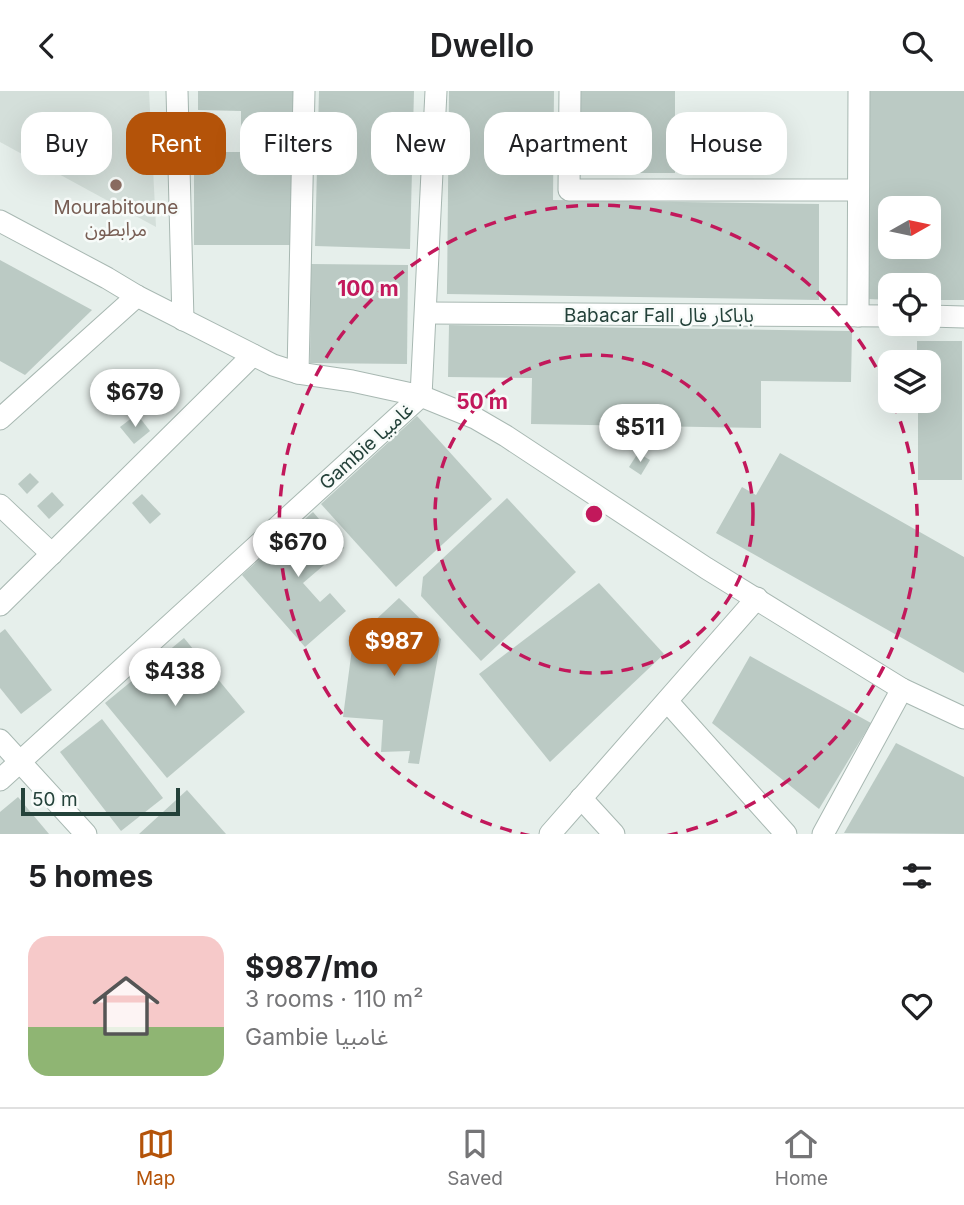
<!DOCTYPE html>
<html lang="en">
<head>
<meta charset="utf-8">
<style>
	:root { --surface:#fff; --page:#f6f6f6; --text:#202124; --muted:#757577; --line:#e0e0e0; --accent:#b45309 }
	body { margin:0; font-family:Inter,"Noto Sans Arabic",sans-serif; background:var(--page); color:var(--text); height:100vh; display:flex; flex-direction:column; font-size:26px; white-space:nowrap }
	* { box-sizing:border-box; margin:0 }
	p { font-size:23px; color:var(--muted) }
	.icon { flex:none; width:38px; height:38px; fill:none; stroke:currentColor; stroke-width:2; stroke-linecap:round; stroke-linejoin:round }
	.map { position:relative; height:743px; overflow:hidden }
	.drawer { display:flex; flex-direction:column; background:var(--surface); flex:1 }
	.drawer>* { flex:none }
	.top-card { position:absolute; left:21px; top:21px; width:922px; height:63px; display:flex; gap:14px }
	.needle { width:46px; rotate:81deg }
	.buttons { position:absolute; left:878px; top:105px; display:grid; gap:14px }
	.buttons a { display:grid; place-items:center; width:63px; height:63px; border-radius:14px; background:var(--surface); box-shadow:0 7px 28px #0002; font-size:35px }
	.scale { position:absolute; left:21px; bottom:18px; width:159px; box-sizing:border-box; padding-left:7px; border:4px solid #24423a; border-top:0; font-size:19px; line-height:24px; white-space:nowrap; color:#24423a; -webkit-text-stroke:5px #f7fbf9; paint-order:stroke }
	.price { position:absolute; translate:-50% -60px; padding:0 16px; border-radius:24px; background:#fff; color:#222; font-size:23px; line-height:46px; filter:drop-shadow(0 2px 4px #0008) }
	.price::after { content:''; position:absolute; left:50%; top:42px; width:21px; height:16px; margin-left:-10px; background:inherit; clip-path:polygon(0 0,100% 0,50% 100%) }
	.price.selected { background:var(--accent); color:#fff }
	ul { padding:0; list-style:none }
	li { display:flex; align-items:center; gap:21px; height:175px; padding:0 28px }
	li+li { border-top:2px solid var(--line) }
	li span { display:grid; place-items:center; flex:none; width:196px; height:140px; border-radius:21px; color:#555 }
	li>.icon { margin-inline-start:auto }
	span .icon { width:84px; height:84px; fill:#fffc; stroke-width:1 }
	li b { font-size:30px }
	h2 { display:flex; justify-content:space-between; align-items:center; height:84px; padding:0 28px; font-size:30px }
	.chip { padding:0 24px; border-radius:21px; background:var(--surface); box-shadow:0 7px 28px #0002; font-size:24px; line-height:63px }
	.chip.selected { background:var(--accent); color:#fff }
	header { display:flex; justify-content:space-between; align-items:center; height:91px; padding:0 28px; background:var(--surface); font-size:32px; font-weight:600 }
	.tab-bar { display:flex; justify-content:space-around; align-items:center; height:98px; border-top:2px solid var(--line); background:var(--surface); font-size:19px; color:var(--muted) }
	.tab-bar a { display:grid; justify-items:center; gap:4px }
	.tab-bar .selected { color:var(--accent) }
	.map>svg:first-child { display:block }
	.built { fill:#d4dfda }
	.building { fill:#bbcac4; fill-rule:evenodd }
	.lines { fill:none; stroke-linecap:round; stroke-linejoin:round }
	.minor-casing { stroke:#a8b8b2; stroke-width:23 }
	.minor { stroke:#fff; stroke-width:21 }
	.ring { fill:none; stroke:#c2185b; stroke-width:3.5; stroke-dasharray:12 9 }
	.education-dot { fill:#8d6e63; stroke:#f7fbf9; stroke-width:2.5 }
	.labels { text-anchor:middle; stroke-width:5; stroke-linejoin:round; paint-order:stroke }
	.education-label { font-size:19px; fill:#785e54; stroke:#f7fbf9 }
	.street-label { font-size:19px; fill:#24423a; stroke:#f7fbf9 }
	.centre { fill:#c2185b; stroke:#f7fbf9; stroke-width:3.5 }
	.ring-label { font-size:21px; text-anchor:middle; font-weight:bold; fill:#c2185b; stroke:#f7fbf9; stroke-width:5; stroke-linejoin:round; paint-order:stroke }
</style>
</head>
<body>
<header><svg class="icon" aria-label="back" viewBox="0 0 24 24"><path d="M15 5l-7 7 7 7"/></svg>Dwello<svg class="icon" aria-label="search" viewBox="0 0 24 24"><circle cx="10" cy="10" r="6"/><path d="M15 15l6 6"/></svg></header>
<div class="map">
<svg width="964" height="743" viewBox="0 0 964 743">
	<rect width="100%" height="100%" fill="#e6efeb"/>
	<!-- built -->
	<path class="built" d="M 0,0 L 149,0 L 156,136 L 0,51 Z"/>
	<!-- building -->
	<g class="building">
		<path d="M 198,0 L 293,0 L 292,154 L 194,154 L 194,61 L 241,61 L 241,20 L 198,19 Z"/>
		<path d="M 319,0 L 414,0 L 410,158 L 315,155 Z"/>
		<path d="M 449,0 L 554,0 L 553,109 L 819,113 L 819,209 L 447,203 Z"/>
		<rect x="579" y="0" width="96" height="82"/>
		<path d="M 870,0 L 964,0 L 964,209 L 929,209 L 929,194 L 891,194 L 891,209 L 868,208 ZM 891,117 L 929,117 L 929,156 L 891,156 Z"/>
		<path d="M 0,169 L 92,219 L 25,284 L 0,270 Z"/>
		<path d="M 311,173 L 408,174 L 407,273 L 310,272 Z"/>
		<path d="M 449,234 L 852,240 L 851,291 L 761,290 L 761,337 L 531,333 L 532,287 L 448,286 Z"/>
		<path d="M 917,250 L 962,250 L 962,389 L 918,389 L 918,310 L 929,310 L 929,271 L 917,271 Z"/>
		<path d="M 137,323 L 150,340 L 134,353 L 120,336 Z"/>
		<path d="M 417,325 L 492,408 L 396,496 L 321,413 Z"/>
		<path d="M 638,362 L 650,369 L 641,384 L 629,376 Z"/>
		<path d="M 780,362 L 964,466 L 964,582 L 716,442 L 742,396 L 756,404 Z"/>
		<path d="M 30,382 L 39,391 L 27,403 L 18,393 Z"/>
		<path d="M 52,401 L 64,414 L 49,428 L 37,415 Z"/>
		<path d="M 142,403 L 161,423 L 150,433 L 132,412 Z"/>
		<path d="M 507,407 L 576,481 L 481,570 L 421,505 L 423,486 Z"/>
		<path d="M 313,421 L 344,457 L 303,492 L 320,511 L 330,502 L 346,520 L 305,556 L 242,484 Z"/>
		<path d="M 599,492 L 664,563 L 550,671 L 479,583 Z"/>
		<path d="M 399,507 L 441,548 L 419,673 L 408,672 L 410,660 L 381,661 L 383,629 L 343,626 L 353,550 Z"/>
		<path d="M 5,538 L 52,599 L 21,623 L 0,597 L 0,542 Z"/>
		<path d="M 184,547 L 245,621 L 167,687 L 105,612 Z"/>
		<path d="M 750,565 L 871,632 L 819,718 L 712,632 Z"/>
		<path d="M 102,628 L 163,707 L 121,740 L 60,661 Z"/>
		<path d="M 896,652 L 964,686 L 964,743 L 844,742 Z"/>
		<path d="M 187,699 L 226,743 L 139,743 Z"/>
		<path d="M 18,706 L 49,743 L 0,743 L 0,721 Z"/>
	</g>
	<g class="lines">
		<!-- minor casing -->
		<g class="minor-casing">
			<g id="minor">
				<path d="M 177,0 L 183,229"/>
				<path d="M 570,0 L 569,99 L 858,99"/>
				<path d="M 0,130 L 107,187 L 137,205 L 273,274 L 298,282 L 352,290 L 421,305 L 475,327 L 506,345 L 706,477 L 902,598 L 964,627"/>
				<path d="M 427,222 L 891,225"/>
				<path d="M 858,225 L 859,0"/>
				<path d="M 929,225 L 964,226"/>
				<path d="M 298,282 L 304,0"/>
				<path d="M 0,328 L 137,205"/>
				<path d="M 0,414 L 52,463"/>
				<path d="M 0,514 L 253,264"/>
				<path d="M 667,610 L 786,743"/>
				<path d="M 0,649 L 86,743"/>
				<path d="M 0,689 L 421,305 L 436,0"/>
				<path d="M 581,707 L 614,743"/>
				<path d="M 550,743 L 757,507"/>
				<path d="M 823,743 L 902,598"/>
			</g>
		</g>
		<!-- minor -->
		<use href="#minor" class="minor"/>
	</g>
	<!-- distance rings -->
	<g class="ring">
		<circle cx="594" cy="423" r="159"/>
		<path d="M893 311A319 319 0 1 1 890 304"/>
	</g>
	<!-- markers -->
	<circle class="education-dot" cx="116" cy="94" r="7"/>
	<g class="labels">
		<!-- education labels -->
		<g class="education-label">
			<text x="116" y="123">Mourabitoune<tspan x="116" dy="22">مرابطون</tspan></text>
		</g>
		<!-- street labels -->
		<g class="street-label">
			<text x="659" y="231">Babacar Fall باباكار فال</text>
			<text transform="translate(366 355) rotate(-42)" y="7">Gambie غامبيا</text>
		</g>
	</g>
	<circle cx="594" cy="423" r="10" class="centre"/>
	<g class="ring-label">
		<text x="368" y="205">100 m</text>
		<text x="482" y="318">50 m</text>
	</g>
</svg>
<div class="buttons">
<a><svg class="needle" viewBox="-14 -14 28 28"><path d="M0-13l5 13h-10z" fill="#e53935"/><path d="M0 13l5-13h-10z" fill="#757577"/></svg></a>
<a><svg class="icon" aria-label="locate" viewBox="0 0 24 24"><circle cx="12" cy="12" r="6"/><path d="M12 2v4M12 18v4M2 12h4M18 12h4"/></svg></a>
<a><svg class="icon" aria-label="layers" viewBox="0 0 24 24"><path d="M12 4l9 5-9 5-9-5zM3 14l9 5 9-5"/></svg></a>
</div>
<div class="scale">50 m</div>
<b class="price" style="left:135px;top:338px">$679</b>
<b class="price" style="left:640px;top:373px">$511</b>
<b class="price" style="left:298px;top:488px">$670</b>
<b class="price selected" style="left:394px;top:587px">$987</b>
<b class="price" style="left:175px;top:617px">$438</b>
<div class="top-card">
<a class="chip">Buy</a>
<a class="chip selected">Rent</a>
<a class="chip">Filters</a>
<a class="chip">New</a>
<a class="chip">Apartment</a>
<a class="chip">House</a>
</div>
</div>
<section class="drawer">
<h2>5 homes<svg class="icon" aria-label="filters" viewBox="0 0 24 24"><path d="M4 7h16M4 17h16"/><circle cx="9" cy="7" r="2"/><circle cx="15" cy="17" r="2"/></svg></h2>
<ul>
<li><span style="background:linear-gradient(#f6c9c9 65%,#8fb573 0)"><svg class="icon" aria-label="home" viewBox="0 0 24 24"><path d="M3 11l9-7 9 7M6 9v11h12V9"/></svg></span><div><b>$987/mo</b><p>3 rooms · 110 m²</p><p>Gambie غامبيا</p></div><svg class="icon" aria-label="heart" viewBox="0 0 24 24"><path d="M12 20l-8-8c-3-5 5-10 8-4 3-6 11-1 8 4z"/></svg></li>
</ul>
</section>
<nav class="tab-bar">
<a class="selected"><svg class="icon" aria-label="map" viewBox="0 0 24 24"><path d="M3 6l6-2 6 2 6-2v14l-6 2-6-2-6 2zM9 4v14M15 6v14"/></svg>Map</a>
<a><svg class="icon" aria-label="saved" viewBox="0 0 24 24"><path d="M7 4h10v16l-5-4-5 4z"/></svg>Saved</a>
<a><svg class="icon" aria-label="home" viewBox="0 0 24 24"><path d="M3 11l9-7 9 7M6 9v11h12V9"/></svg>Home</a>
</nav>
</body>
</html>
